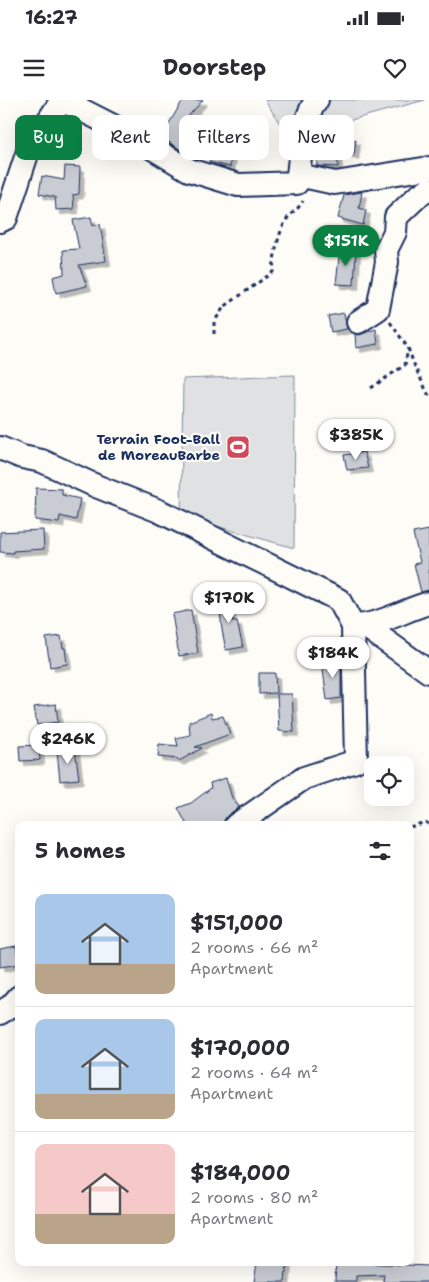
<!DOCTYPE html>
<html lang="en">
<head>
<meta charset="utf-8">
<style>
	:root { --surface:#fff; --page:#f2f2f3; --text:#2b2b33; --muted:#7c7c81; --line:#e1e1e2; --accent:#0b8043 }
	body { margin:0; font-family:"Shantell Sans",sans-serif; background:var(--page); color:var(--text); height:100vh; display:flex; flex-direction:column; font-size:19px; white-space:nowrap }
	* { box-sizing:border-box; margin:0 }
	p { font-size:16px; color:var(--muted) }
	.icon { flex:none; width:28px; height:28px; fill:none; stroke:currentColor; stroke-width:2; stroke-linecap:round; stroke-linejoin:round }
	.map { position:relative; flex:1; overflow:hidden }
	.drawer { position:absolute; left:15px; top:721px; width:399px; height:445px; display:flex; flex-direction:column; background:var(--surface); border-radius:10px; box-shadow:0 5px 20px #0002 }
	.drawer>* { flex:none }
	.top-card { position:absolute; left:15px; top:15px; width:400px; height:45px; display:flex; gap:10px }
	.buttons { position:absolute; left:364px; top:656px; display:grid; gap:10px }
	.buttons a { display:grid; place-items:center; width:50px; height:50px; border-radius:10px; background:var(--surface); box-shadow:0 5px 20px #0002; font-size:25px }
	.price { position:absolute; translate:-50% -42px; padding:0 11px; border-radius:18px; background:#fff; color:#222; font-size:16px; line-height:32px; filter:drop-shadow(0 1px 2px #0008) }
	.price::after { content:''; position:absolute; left:50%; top:30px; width:15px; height:11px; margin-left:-8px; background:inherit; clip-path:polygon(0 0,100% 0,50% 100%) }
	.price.current { background:var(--accent); color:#fff }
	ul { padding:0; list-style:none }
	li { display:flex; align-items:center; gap:15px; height:125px; padding:0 20px }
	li+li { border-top:1px solid var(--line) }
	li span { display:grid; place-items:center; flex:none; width:140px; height:100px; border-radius:10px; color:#555 }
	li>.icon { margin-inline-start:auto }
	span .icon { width:60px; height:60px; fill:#fffc; stroke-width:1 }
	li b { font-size:21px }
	h2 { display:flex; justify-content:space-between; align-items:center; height:60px; padding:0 20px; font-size:21px }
	.tag { padding:0 18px; border-radius:10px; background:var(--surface); box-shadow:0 5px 20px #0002; font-size:18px; line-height:45px }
	.tag.current { background:var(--accent); color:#fff }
	.status { display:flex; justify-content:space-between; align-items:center; height:35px; padding:0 25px; background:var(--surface); direction:ltr }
	.status svg { height:14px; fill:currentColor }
	header { display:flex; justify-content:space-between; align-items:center; height:65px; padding:0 20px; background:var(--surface); font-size:22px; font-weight:700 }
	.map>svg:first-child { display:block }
	.green { fill:#e0e1e3; stroke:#7e88a0 }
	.building { fill:#c9ccd3; stroke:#1b2f5e; filter:url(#shadow) }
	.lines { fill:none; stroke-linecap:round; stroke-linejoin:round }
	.minor-casing { stroke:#1b2f5e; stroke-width:26 }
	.path { stroke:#1b2f5e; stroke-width:3; stroke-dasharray:4 4; stroke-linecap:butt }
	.minor { stroke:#fdfcf7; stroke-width:22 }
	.labels { text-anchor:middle; stroke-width:4.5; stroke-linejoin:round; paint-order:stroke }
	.poi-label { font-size:14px; font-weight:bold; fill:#1b2f5e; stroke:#fdfcf7; text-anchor:end }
</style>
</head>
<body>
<div class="status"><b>16:27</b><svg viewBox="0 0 49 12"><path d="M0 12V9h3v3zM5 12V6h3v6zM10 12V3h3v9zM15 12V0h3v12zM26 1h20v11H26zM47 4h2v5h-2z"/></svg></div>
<header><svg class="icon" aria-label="menu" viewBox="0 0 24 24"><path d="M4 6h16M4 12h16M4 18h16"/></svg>Doorstep<svg class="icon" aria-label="heart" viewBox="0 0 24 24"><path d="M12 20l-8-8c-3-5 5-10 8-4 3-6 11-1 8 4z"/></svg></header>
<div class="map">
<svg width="429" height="1182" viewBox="0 0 429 1182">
	<defs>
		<filter id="shadow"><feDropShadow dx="4.5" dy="4.5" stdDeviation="0" flood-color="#0004"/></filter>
	</defs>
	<rect width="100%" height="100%" fill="#fdfcf7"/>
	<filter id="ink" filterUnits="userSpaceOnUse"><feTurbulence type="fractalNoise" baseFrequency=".02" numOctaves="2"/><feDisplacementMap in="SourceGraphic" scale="10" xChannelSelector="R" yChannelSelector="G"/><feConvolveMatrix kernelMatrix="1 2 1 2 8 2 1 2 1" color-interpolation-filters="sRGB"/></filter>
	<g filter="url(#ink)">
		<!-- green -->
		<g class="green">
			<path d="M 265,0 L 425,0 L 288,37 Z"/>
			<path d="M 295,275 L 294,448 L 181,416 L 183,279 Z"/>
		</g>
		<!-- building -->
		<g class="building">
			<path d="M 183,0 L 203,0 L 182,23 L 192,28 L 181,50 L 161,37 Z"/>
			<path d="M 216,25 L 236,30 L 230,67 L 209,62 Z"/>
			<path d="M 318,35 L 356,40 L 354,55 L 337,51 L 338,67 L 317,66 L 316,46 Z"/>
			<path d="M 65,66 L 80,67 L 79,94 L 73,95 L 74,109 L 56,110 L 55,97 L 39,94 L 42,76 L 64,80 Z"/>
			<path d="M 362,92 L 359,108 L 366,110 L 363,125 L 338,118 L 344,95 Z"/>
			<path d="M 91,117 L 93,126 L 100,124 L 106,161 L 79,165 L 87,186 L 56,193 L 53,177 L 64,174 L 63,150 L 79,149 L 73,120 Z"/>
			<path d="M 340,148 L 356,151 L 354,185 L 336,184 Z"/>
			<path d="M 344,213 L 347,229 L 331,232 L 328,216 Z"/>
			<path d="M 376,229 L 378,244 L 356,248 L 355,234 L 359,235 Z"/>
			<path d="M 364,352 L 368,368 L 347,370 L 344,355 Z"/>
			<path d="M 36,388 L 62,389 L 62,395 L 80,399 L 76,420 L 60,416 L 59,423 L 35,420 Z"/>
			<path d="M 43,430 L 44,449 L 13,451 L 13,453 L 0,452 L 0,432 Z"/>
			<path d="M 429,430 L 429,490 L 421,492 L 414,464 L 420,462 L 413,433 Z"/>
			<path d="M 227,492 L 233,522 L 237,522 L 243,547 L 226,550 L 222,530 L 218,493 Z"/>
			<path d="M 191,510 L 198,553 L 179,556 L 172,514 Z"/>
			<path d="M 61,536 L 63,548 L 65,548 L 67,564 L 50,567 L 46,538 Z"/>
			<path d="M 341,560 L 341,598 L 327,600 L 322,562 Z"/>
			<path d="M 259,573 L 275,573 L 276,593 L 259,594 Z"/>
			<path d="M 277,594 L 292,594 L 294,632 L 279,631 Z"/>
			<path d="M 56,604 L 58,622 L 37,625 L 34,607 Z"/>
			<path d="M 211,613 L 212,618 L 223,616 L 230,634 L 195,647 L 202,648 L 179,661 L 178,659 L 158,657 L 159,644 L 178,646 L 176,638 L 190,635 L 189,622 Z"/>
			<path d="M 39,645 L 40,660 L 20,661 L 19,646 Z"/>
			<path d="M 75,648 L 79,679 L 60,681 L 57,651 Z"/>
			<path d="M 226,678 L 232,698 L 239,707 L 228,715 L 221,725 L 187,725 L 178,708 L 191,703 L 211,688 L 210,683 Z"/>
			<path d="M 16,846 L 19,864 L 0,867 L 0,849 Z"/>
			<path d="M 257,1162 L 287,1162 L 285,1182 L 254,1182 Z"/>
			<path d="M 336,1162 L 429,1166 L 429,1182 L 383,1182 L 384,1175 L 356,1176 L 356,1181 L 335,1181 Z"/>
		</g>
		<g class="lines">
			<!-- minor casing -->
			<g class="minor-casing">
				<g id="minor">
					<path d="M 298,75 L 335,83 L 429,68"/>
					<path d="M 0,121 L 6,118 L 28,51 L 62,0 L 129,34 L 189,70 L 238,85 L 297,83 C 301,58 300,21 317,0"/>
					<path d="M 358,222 L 378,209 L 387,162 L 386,150 L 395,132 L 396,117 L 417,97 L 429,89"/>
					<path d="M 0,348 L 22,357 L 42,361 L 96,386 L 159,411 L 339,500 L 353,526 L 356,661 L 304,678 L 236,725"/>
					<path d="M 353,526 C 379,526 404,510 429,503"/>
					<path d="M 365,526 L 429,572"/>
					<path d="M 0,913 L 11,906 L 19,897"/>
				</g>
			</g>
			<!-- path -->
			<g class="path">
				<path d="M 390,222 L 408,248 L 415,267 L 429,296"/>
				<path d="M 214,234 L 214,222 L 224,207 L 273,172 C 274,155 278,133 287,119 C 292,112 299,109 303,101"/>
				<path d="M 371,288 L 405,265 L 408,248"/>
				<path d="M 410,727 L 425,722 L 429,724"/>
			</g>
			<!-- minor -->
			<use href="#minor" class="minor"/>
		</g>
	</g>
	<!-- icons -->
	<defs>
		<g id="stadium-square" transform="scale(1.25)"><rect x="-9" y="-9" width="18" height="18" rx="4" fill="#d1495b" stroke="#fdfcf7"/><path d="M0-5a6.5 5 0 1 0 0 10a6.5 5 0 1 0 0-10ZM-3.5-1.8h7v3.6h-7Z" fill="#fff"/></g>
	</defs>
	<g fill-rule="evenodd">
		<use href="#stadium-square" x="238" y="347"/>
	</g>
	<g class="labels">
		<!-- poi labels -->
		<g class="poi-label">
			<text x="220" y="344">Terrain Foot-Ball<tspan x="220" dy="16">de MoreauBarbe</tspan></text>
		</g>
	</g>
</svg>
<div class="buttons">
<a><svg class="icon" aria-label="locate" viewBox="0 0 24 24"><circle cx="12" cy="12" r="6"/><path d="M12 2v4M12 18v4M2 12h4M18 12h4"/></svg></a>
</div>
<b class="price current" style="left:346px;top:167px">$151K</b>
<b class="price" style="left:356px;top:361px">$385K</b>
<b class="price" style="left:229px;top:524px">$170K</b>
<b class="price" style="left:333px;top:579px">$184K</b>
<b class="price" style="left:68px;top:665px">$246K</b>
<div class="top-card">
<a class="tag current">Buy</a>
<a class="tag">Rent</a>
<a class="tag">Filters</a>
<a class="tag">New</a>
</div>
<section class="drawer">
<h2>5 homes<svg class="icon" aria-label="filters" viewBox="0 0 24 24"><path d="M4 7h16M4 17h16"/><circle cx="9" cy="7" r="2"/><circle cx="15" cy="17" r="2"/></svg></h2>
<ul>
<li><span style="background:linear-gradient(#a9c7e8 70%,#b9a48a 0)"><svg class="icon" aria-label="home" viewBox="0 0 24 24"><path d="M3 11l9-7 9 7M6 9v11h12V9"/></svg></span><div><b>$151,000</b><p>2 rooms · 66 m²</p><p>Apartment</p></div></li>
<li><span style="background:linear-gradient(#a9c7e8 75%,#b9a48a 0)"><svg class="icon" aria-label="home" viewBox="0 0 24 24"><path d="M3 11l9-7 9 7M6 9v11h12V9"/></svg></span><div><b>$170,000</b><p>2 rooms · 64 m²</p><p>Apartment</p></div></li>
<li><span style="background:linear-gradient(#f6c9c9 70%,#b9a48a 0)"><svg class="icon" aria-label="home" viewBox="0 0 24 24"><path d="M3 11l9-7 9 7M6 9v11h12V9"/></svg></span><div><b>$184,000</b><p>2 rooms · 80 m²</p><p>Apartment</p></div></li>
</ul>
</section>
</div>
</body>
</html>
